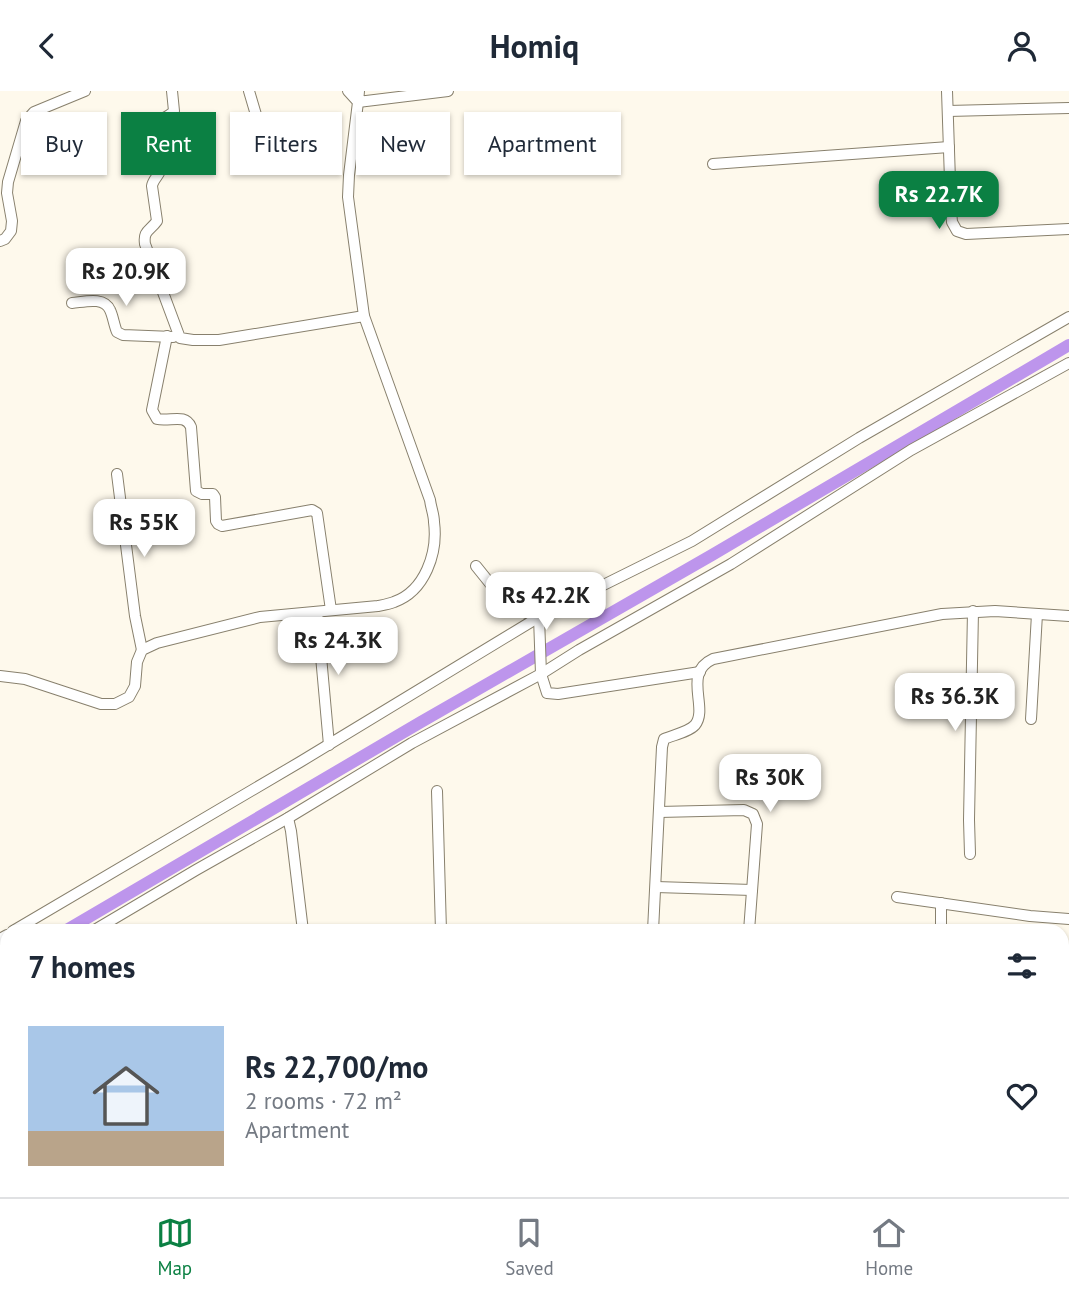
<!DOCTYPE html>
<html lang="en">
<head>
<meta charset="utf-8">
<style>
	:root { --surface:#fff; --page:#f2f2f3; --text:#1f2937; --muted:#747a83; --line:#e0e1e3; --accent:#0b8043 }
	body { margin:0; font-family:"PT Sans",sans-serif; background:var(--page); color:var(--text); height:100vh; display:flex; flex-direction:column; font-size:26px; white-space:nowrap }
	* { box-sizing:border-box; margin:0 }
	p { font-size:23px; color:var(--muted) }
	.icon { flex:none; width:38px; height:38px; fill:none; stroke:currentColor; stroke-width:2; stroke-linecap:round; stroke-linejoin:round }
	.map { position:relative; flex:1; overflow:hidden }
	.panel { position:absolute; left:0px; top:833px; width:1069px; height:273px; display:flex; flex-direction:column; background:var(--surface); border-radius:21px 21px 0 0; box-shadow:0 2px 5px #0004 }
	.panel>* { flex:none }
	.banner { position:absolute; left:21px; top:21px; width:700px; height:63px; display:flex; gap:14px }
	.price { position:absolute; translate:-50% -60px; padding:0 16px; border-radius:14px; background:#fff; color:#222; font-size:23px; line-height:46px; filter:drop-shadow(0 2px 4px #0008) }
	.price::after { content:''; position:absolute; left:50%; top:42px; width:21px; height:16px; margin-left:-10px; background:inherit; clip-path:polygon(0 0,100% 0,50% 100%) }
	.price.selected { background:var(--accent); color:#fff }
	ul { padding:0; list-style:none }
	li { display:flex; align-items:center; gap:21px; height:175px; padding:0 28px }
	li+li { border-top:2px solid var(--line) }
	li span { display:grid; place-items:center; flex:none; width:196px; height:140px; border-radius:0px; color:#555 }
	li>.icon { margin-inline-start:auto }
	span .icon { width:84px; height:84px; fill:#fffc; stroke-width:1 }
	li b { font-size:30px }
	h2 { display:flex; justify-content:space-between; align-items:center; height:84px; padding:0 28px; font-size:30px }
	.tag { padding:0 24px; border-radius:0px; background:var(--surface); box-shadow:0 2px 5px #0004; font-size:24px; line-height:63px }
	.tag.selected { background:var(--accent); color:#fff }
	header { display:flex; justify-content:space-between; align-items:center; height:91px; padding:0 28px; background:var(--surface); font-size:32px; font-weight:700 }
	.dock { display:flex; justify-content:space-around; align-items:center; height:98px; border-top:2px solid var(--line); background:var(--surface); font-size:19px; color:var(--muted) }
	.dock a { display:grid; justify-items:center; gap:4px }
	.dock .selected { color:var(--accent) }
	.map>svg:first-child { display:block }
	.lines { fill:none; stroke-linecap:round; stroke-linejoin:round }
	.canal { stroke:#bd95ec; stroke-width:12 }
	.minor-casing { stroke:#88806d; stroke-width:12 }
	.minor { stroke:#fff; stroke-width:10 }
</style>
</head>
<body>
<header><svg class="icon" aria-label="back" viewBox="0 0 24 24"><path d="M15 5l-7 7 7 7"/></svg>Homiq<svg class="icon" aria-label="person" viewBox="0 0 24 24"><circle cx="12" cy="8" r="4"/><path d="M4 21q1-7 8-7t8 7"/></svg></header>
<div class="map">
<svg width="1069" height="1106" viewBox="0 0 1069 1106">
	<rect width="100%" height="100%" fill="#fef9ec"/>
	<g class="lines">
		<!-- canal -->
		<g class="canal">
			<path d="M 65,840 L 421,631 L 712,464 L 1069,254"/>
			<path d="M 0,876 L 7,872"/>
		</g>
		<!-- minor casing -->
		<g class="minor-casing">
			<g id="minor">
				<path d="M 172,0 L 174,20 C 168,27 156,29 153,36 L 161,77 C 160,84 153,88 152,95 L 157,130 C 150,140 143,139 145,153 L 180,247 L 193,249 L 219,249 L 364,225"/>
				<path d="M 249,0 L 267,61"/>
				<path d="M 359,0 L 358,11 L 448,0"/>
				<path d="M 947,0 L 951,119 L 952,131 L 957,140 L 966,143 L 1069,138"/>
				<path d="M 948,20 L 1069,17"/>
				<path d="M 713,73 L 949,56"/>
				<path d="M 0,150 L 5,148 L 11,140 L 12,130 L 7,102 L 8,91 L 26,30 L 34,21 L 85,0"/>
				<path d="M 72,212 C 84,211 104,205 110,219 C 113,225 114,234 117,241 L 123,244 L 173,246"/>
				<path d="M 167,245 L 152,319 L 157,328 C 170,331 185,322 191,336 L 196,400 L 202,403 L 213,403 L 215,406 L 216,430 L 218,433 L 222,435 L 312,419 L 317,422 L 331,519"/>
				<path d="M 117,383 L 135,525 L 142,559"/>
				<path d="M 476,475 L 509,516 L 539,526 L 541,583 L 547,602 L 558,603 L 700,581"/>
				<path d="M 317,521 L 329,654"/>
				<path d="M 0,585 L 25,588 L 101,613 L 115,613 L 129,606 L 135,595 L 137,571 L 142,559 L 157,552 L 260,526 L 378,515 C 383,514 389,513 394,511 C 425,500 438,462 434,431 C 434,424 431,417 430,409 L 364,225 L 348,106 L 349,84 L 358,11 L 348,0"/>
				<path d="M 1031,628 L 1037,523"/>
				<path d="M 437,700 L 441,840"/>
				<path d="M 659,721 L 744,719 L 753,723 L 757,733 L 749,840"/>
				<path d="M 288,727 L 291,740 L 303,840"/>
				<path d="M 970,763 L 969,729 L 973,520"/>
				<path d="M 656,796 L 752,799"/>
				<path d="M 897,806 L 1030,825 L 1069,828"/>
				<path d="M 13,840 L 300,671 L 539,526 L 692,450 L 859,347 L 1069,226"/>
				<path d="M 93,840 L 196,779 L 288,727 L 412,652 L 541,583 L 579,559 L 731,473 L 911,359 L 1069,272"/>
				<path d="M 653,840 L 662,656 L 664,648 C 673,644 689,641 695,634 C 709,617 682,582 713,568 L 942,523 L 995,520 L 1069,525"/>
				<path d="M 941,840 L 941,812"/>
				<path d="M 0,848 L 7,844"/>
				<path d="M 0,895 L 7,891"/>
				<path d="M 1064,993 L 1069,946"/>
				<path d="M 0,1093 L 7,1095"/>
				<path d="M 163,1099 L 163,1106"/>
				<path d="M 911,1099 L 911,1106"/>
				<path d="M 426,1103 L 634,1105 L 643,1104 L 645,1099"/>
				<path d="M 21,1106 L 21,1099"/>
				<path d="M 94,1106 L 94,1099"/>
				<path d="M 238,1106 L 238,1099"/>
				<path d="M 340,1106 L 341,1099"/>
				<path d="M 683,1106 L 686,1099"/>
				<path d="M 769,1106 L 770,1099"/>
			</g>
		</g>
		<!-- minor -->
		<use href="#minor" class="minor"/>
	</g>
</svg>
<b class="price selected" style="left:939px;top:140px">Rs 22.7K</b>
<b class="price" style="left:126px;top:217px">Rs 20.9K</b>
<b class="price" style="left:144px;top:468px">Rs 55K</b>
<b class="price" style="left:546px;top:541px">Rs 42.2K</b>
<b class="price" style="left:338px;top:586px">Rs 24.3K</b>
<b class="price" style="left:955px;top:642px">Rs 36.3K</b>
<b class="price" style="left:770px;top:723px">Rs 30K</b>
<div class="banner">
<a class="tag">Buy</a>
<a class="tag selected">Rent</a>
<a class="tag">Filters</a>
<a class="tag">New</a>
<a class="tag">Apartment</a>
</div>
<section class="panel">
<h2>7 homes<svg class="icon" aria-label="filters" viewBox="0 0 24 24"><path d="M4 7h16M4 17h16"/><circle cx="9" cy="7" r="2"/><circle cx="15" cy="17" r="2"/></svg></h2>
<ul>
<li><span style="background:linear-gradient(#a9c7e8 75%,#b9a48a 0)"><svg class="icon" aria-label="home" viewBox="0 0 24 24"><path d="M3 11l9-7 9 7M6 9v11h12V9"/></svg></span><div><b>Rs 22,700/mo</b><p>2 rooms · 72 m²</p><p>Apartment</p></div><svg class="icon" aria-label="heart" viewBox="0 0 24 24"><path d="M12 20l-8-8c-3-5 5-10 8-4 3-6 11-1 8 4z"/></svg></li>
</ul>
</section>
</div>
<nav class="dock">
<a class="selected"><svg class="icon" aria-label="map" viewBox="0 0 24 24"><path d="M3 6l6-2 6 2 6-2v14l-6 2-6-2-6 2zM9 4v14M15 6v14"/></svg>Map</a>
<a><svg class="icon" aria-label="saved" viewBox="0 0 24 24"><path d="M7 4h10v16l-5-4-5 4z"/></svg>Saved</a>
<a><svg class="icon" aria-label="home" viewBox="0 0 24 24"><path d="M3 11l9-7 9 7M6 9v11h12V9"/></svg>Home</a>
</nav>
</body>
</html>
